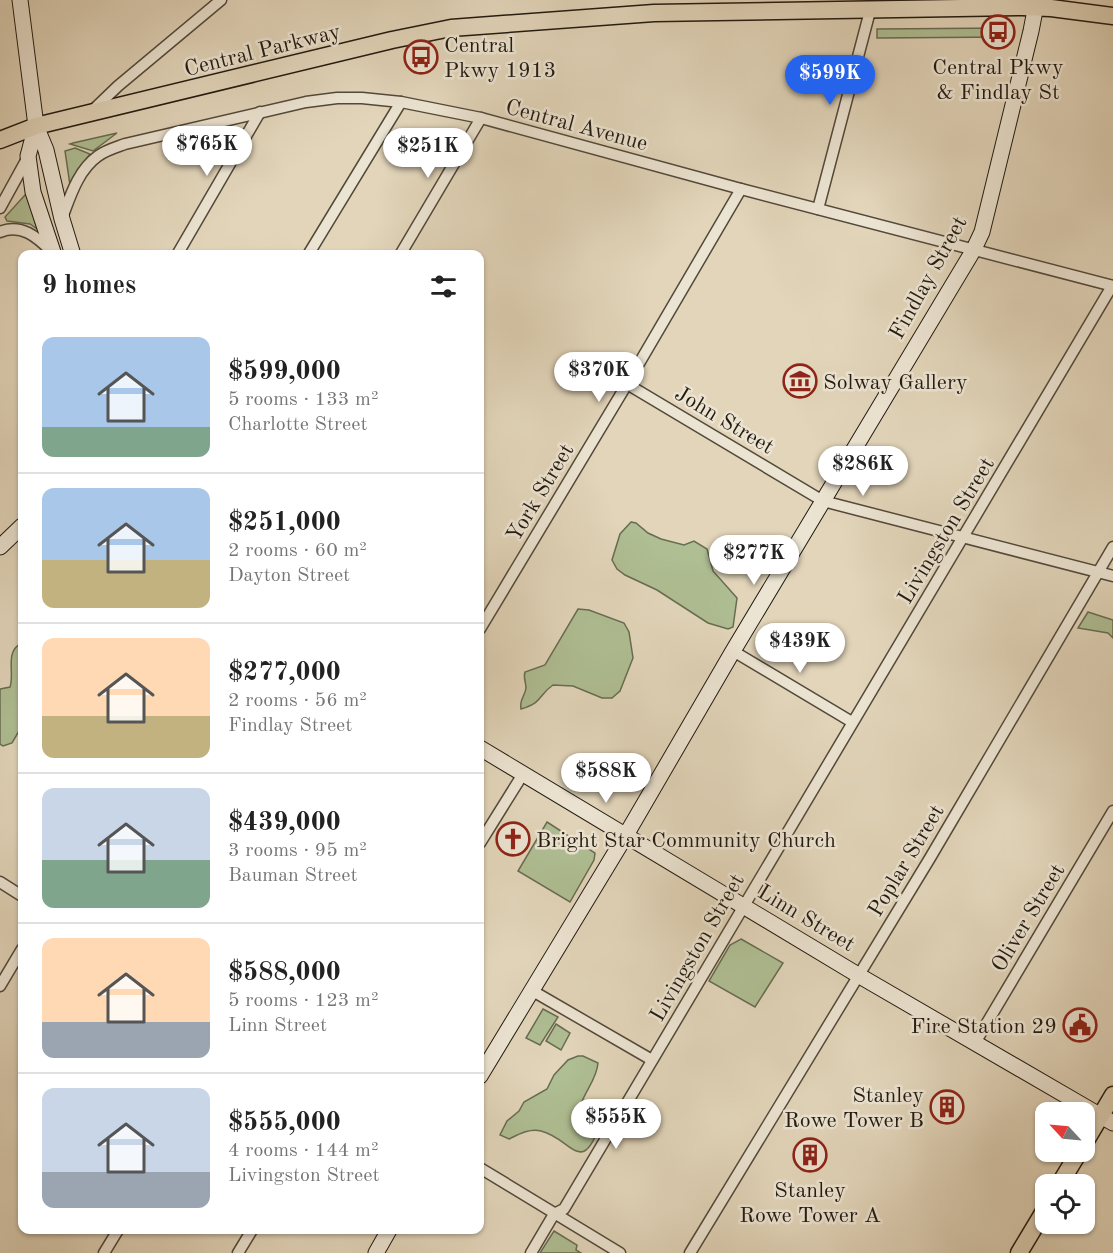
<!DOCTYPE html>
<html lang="en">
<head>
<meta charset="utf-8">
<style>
	:root { --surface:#fff; --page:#f2f2f2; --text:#222; --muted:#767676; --line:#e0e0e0; --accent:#2563eb }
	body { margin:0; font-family:"Old Standard TT",serif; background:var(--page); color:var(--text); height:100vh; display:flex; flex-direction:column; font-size:22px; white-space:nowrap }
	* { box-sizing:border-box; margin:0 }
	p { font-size:20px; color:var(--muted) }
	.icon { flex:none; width:33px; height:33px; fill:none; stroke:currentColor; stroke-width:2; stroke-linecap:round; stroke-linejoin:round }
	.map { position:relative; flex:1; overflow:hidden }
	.side { position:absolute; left:18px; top:250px; width:466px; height:984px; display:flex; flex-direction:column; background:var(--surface); border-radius:12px; box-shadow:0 2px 4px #0004 }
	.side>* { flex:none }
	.needle { width:39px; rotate:296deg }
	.buttons { position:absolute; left:1035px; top:1102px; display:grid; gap:12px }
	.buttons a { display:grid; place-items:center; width:60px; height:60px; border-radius:12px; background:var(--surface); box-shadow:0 2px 4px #0004; font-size:30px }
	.price { position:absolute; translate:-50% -51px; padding:0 14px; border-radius:21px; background:#fff; color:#222; font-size:20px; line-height:39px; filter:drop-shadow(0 2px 3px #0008) }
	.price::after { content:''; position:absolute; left:50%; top:36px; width:18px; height:14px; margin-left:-9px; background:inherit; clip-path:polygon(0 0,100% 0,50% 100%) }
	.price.on { background:var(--accent); color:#fff }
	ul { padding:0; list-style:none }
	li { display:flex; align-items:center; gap:18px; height:150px; padding:0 24px }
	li+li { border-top:2px solid var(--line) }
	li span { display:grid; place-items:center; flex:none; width:168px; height:120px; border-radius:12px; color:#555 }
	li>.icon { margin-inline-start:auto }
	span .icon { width:72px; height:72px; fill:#fffc; stroke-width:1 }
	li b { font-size:26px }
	h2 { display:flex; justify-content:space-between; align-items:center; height:72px; padding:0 24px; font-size:26px }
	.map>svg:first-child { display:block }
	.green { fill:#afbe93; stroke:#686c52; stroke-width:1.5 }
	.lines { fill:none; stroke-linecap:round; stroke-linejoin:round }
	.street-casing { stroke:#52493b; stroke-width:13 }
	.secondary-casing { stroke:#221a11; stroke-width:17 }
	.primary-casing { stroke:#221a11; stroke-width:19 }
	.street { stroke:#ece4d2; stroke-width:10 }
	.secondary { stroke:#ece4d2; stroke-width:15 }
	.primary { stroke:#e2d5ba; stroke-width:16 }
	.labels { text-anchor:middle; stroke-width:5; stroke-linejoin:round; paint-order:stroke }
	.poi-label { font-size:22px; fill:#221a11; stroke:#ece4d2; text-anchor:start }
	.street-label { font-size:22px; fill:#221a11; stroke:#ece4d2 }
</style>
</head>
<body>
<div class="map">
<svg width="1113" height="1253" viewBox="0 0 1113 1253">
	<rect width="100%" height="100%" fill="#e2d5ba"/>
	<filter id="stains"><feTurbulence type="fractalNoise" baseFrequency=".00333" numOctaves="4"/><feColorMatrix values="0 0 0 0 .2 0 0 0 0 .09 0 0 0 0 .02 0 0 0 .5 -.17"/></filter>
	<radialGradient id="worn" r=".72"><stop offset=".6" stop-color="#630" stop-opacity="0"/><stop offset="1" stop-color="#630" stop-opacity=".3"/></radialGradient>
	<!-- green -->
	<g class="green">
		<path d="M 1006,28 L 1006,37 L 877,38 L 877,29 Z"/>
		<path d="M 117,133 L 93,151 L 70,144 L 73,143 Z"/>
		<path d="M 75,148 L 90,154 L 70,185 L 65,151 Z"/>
		<path d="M 25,195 L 27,195 L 37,229 L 30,224 L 7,221 L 5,217 Z"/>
		<path d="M 631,522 L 636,523 L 648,533 L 661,539 L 684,545 L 694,541 L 707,549 L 713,571 L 737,598 L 733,627 L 728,629 L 708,623 L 657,590 L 625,575 L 617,569 L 612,560 L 620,534 Z"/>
		<path d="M 578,609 L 589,610 L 624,623 L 629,632 L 633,658 L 620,691 L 612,698 L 602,698 L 573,686 L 553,685 C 538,695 544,702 521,709 C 519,700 525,696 526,688 C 526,682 523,678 525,672 L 545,665 Z"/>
		<path d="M 1088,612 L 1113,620 L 1113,638 L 1108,633 L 1078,628 Z"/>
		<path d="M 22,643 L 22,726 L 12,743 L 3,746 L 0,744 L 0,689 L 10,687 C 15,673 4,651 22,643 Z"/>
		<path d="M 547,822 L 595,853 L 594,860 L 570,902 L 518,871 Z"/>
		<path d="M 741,939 L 783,963 L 755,1007 L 709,981 L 730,945 Z"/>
		<path d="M 543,1009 L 558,1017 L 540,1045 L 526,1038 Z"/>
		<path d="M 556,1024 L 570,1033 L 561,1050 L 546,1041 Z"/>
		<path d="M 578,1056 L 583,1056 L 598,1063 C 597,1078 586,1090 581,1104 C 586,1112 596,1111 602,1119 C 582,1180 573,1139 541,1131 C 530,1128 519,1134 509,1139 L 500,1135 L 507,1121 L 519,1111 L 524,1102 L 547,1089 L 554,1075 L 568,1060 Z"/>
		<path d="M 554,1231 L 577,1245 L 576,1250 L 581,1253 L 540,1253 Z"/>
	</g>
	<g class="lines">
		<!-- street casing -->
		<g class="street-casing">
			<g id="street">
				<path d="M 91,112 L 118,86 L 221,0"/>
				<path d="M 0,208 L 28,157"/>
				<path d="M 818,209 L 870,11"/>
				<path d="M 62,218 C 70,197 78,170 98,156 C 106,150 117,147 125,144 L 306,102 L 337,98 L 362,98 L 401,102 L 481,118 L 741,189 L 1113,286"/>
				<path d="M 0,232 C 21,223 37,237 51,251"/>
				<path d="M 177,255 L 260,112"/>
				<path d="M 308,255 L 401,102"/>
				<path d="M 400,255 L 481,118"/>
				<path d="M 627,384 L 823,501 L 1113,576"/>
				<path d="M 480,629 L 627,384 L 741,189"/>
				<path d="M 733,651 L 852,722"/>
				<path d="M 480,843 L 523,774"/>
				<path d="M 0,882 L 22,896"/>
				<path d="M 0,986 L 22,949"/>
				<path d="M 531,990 L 652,1060"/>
				<path d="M 975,1043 L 1113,811"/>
				<path d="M 480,1168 L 620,1253"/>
				<path d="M 104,1253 L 118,1230"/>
				<path d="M 238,1253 L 252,1230"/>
				<path d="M 531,1253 L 554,1214 L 564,1209 L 1112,286"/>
				<path d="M 690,1253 L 930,858 L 1113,547"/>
			</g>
		</g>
		<!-- secondary casing -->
		<g class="secondary-casing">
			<g id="secondary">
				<path d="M 20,0 L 36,126 L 46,150 L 62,219 L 73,255"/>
				<path d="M 36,126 L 28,156 L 33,192 L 54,255"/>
				<path d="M 0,547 L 22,526"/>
				<path d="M 480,748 L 858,975 L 1113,1123"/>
				<path d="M 480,1076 L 626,835 L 733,651 L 973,251 L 982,232 L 1031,31 L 1037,0"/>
				<path d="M 376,1253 L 389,1230"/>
			</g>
		</g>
		<!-- primary casing -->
		<g class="primary-casing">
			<g id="primary">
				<path d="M 0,140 L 36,126 L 392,40 L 451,28 L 654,13 L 1022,7 L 1051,8 L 1113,16"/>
				<path d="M 1084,1144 L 1113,1095"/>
				<path d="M 1059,1185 L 1079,1152"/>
				<path d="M 1019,1253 L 1046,1208"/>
			</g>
		</g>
		<!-- street -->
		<use href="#street" class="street"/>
		<!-- secondary -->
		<use href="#secondary" class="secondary"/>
		<!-- primary -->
		<use href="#primary" class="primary"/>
	</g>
	<!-- icons -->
	<defs>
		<g id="bus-ring" transform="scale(1.725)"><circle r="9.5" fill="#ece4d2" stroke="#8f2418" stroke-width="1.5"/><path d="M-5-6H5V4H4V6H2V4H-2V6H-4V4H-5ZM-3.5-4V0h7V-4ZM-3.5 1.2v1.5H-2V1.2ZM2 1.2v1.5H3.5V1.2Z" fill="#8f2418"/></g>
		<g id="museum-ring" transform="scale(1.725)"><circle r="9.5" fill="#ece4d2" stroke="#8f2418" stroke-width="1.5"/><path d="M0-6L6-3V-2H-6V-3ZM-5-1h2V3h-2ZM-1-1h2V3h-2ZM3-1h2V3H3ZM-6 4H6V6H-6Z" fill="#8f2418"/></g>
		<g id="church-ring" transform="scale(1.725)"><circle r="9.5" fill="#ece4d2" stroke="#8f2418" stroke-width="1.5"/><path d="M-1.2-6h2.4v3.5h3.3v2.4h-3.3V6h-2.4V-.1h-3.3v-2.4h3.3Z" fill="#8f2418"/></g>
		<g id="civic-ring" transform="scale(1.725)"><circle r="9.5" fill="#ece4d2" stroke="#8f2418" stroke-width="1.5"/><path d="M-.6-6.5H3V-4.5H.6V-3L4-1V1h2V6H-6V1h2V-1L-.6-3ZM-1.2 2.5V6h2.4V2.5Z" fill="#8f2418"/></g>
		<g id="building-ring" transform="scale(1.725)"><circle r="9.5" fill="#ece4d2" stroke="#8f2418" stroke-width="1.5"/><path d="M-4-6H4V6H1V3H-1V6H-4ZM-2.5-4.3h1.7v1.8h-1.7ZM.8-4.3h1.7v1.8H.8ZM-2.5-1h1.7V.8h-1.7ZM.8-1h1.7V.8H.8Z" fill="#8f2418"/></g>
	</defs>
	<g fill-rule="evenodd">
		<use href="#bus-ring" x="998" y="32"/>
		<use href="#bus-ring" x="421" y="57"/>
		<use href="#museum-ring" x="800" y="381"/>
		<use href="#church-ring" x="513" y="839"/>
		<use href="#civic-ring" x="1080" y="1025"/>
		<use href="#building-ring" x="947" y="1107"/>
		<use href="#building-ring" x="810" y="1155"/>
	</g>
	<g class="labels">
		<!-- poi labels -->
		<g class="poi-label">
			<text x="444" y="52">Central<tspan x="444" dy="25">Pkwy 1913</tspan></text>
			<text x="998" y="74" text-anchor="middle">Central Pkwy<tspan x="998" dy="25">&amp; Findlay St</tspan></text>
			<text x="823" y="389">Solway Gallery</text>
			<text x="536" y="847">Bright Star Community Church</text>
			<text x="1057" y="1033" text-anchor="end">Fire Station 29</text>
			<text x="924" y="1102" text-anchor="end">Stanley<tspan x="924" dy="25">Rowe Tower B</tspan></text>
			<text x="810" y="1197" text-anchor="middle">Stanley<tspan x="810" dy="25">Rowe Tower A</tspan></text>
		</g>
		<!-- street labels -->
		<g class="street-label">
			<text transform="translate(262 49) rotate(-14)" y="8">Central Parkway</text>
			<text transform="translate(577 124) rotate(15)" y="8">Central Avenue</text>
			<text transform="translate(927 277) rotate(-61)" y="8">Findlay Street</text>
			<text transform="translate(725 419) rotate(31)" y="8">John Street</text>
			<text transform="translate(539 492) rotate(-59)" y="8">York Street</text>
			<text transform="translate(945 530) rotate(-59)" y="8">Livingston Street</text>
			<text transform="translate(905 860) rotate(-59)" y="8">Poplar Street</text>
			<text transform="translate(807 917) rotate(31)" y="8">Linn Street</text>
			<text transform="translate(1027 917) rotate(-59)" y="8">Oliver Street</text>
			<text transform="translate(696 947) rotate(-60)" y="8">Livingston Street</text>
		</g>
	</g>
	<rect width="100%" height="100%" filter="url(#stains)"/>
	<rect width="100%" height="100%" fill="url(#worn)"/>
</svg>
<div class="buttons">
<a><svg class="needle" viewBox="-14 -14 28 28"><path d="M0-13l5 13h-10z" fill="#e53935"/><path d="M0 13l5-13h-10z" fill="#767676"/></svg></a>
<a><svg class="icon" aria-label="locate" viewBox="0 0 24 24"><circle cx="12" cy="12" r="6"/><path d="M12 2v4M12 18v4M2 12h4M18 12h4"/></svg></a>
</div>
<b class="price on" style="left:830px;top:106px">$599K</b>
<b class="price" style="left:207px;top:177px">$765K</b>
<b class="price" style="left:428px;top:179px">$251K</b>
<b class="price" style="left:599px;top:403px">$370K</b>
<b class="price" style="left:863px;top:497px">$286K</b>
<b class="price" style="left:754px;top:586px">$277K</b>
<b class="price" style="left:800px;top:674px">$439K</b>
<b class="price" style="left:606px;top:804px">$588K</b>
<b class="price" style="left:616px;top:1150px">$555K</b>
<section class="side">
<h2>9 homes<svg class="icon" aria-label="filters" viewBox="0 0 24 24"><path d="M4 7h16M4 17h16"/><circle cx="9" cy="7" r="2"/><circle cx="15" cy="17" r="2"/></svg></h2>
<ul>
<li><span style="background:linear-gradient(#a9c7e8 75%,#7fa58c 0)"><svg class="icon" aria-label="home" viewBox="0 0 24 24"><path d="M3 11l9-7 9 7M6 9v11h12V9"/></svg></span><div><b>$599,000</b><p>5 rooms · 133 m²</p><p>Charlotte Street</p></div></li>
<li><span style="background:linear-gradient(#a9c7e8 60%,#c2b280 0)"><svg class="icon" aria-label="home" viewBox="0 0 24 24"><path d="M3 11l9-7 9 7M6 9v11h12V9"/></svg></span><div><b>$251,000</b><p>2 rooms · 60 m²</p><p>Dayton Street</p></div></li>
<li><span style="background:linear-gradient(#ffd9b3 65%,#c2b280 0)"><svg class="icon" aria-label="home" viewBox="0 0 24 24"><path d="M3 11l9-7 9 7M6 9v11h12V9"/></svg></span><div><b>$277,000</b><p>2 rooms · 56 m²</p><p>Findlay Street</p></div></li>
<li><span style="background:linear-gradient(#c9d6e8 60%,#7fa58c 0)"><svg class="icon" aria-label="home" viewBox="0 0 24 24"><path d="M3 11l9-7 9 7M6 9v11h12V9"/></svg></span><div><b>$439,000</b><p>3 rooms · 95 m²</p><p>Bauman Street</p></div></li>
<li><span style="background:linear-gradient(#ffd9b3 70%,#9aa5b1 0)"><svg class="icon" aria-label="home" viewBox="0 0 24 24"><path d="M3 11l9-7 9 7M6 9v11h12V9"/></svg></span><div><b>$588,000</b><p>5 rooms · 123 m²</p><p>Linn Street</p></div></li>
<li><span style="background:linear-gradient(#c9d6e8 70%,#9aa5b1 0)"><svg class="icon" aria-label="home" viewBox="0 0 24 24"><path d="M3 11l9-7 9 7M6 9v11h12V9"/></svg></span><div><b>$555,000</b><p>4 rooms · 144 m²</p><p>Livingston Street</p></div></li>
</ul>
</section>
</div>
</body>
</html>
